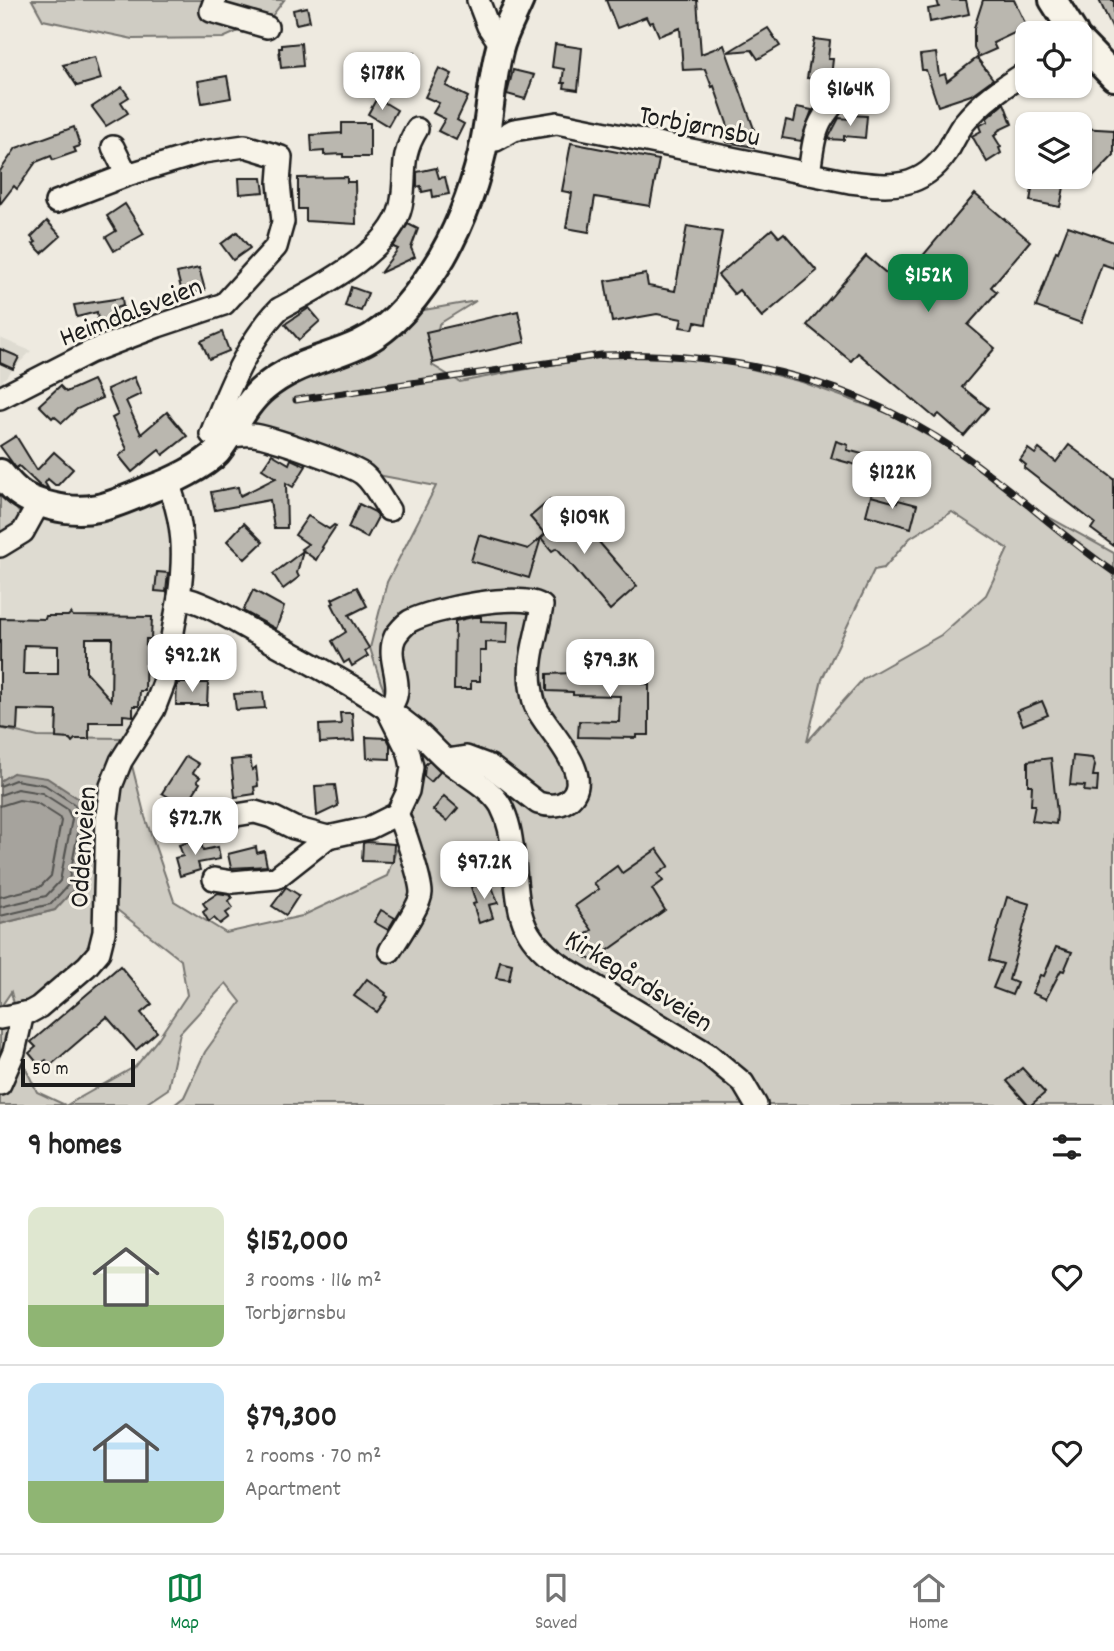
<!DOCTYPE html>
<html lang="en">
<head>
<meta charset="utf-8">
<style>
	:root { --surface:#fff; --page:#f2f2f2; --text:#222; --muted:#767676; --line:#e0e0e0; --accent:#0b8043 }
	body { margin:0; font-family:Dekko,sans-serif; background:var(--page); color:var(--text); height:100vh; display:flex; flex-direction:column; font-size:26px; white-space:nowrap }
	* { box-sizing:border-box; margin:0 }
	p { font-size:23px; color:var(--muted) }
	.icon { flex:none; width:38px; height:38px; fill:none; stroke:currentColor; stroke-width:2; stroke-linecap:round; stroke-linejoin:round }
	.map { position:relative; height:1105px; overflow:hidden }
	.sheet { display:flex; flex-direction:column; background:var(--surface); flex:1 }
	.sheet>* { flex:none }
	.buttons { position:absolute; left:1015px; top:21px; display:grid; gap:14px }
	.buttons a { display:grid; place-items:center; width:77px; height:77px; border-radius:14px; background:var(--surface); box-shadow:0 2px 5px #0004; font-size:35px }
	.scale { position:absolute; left:21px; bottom:18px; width:114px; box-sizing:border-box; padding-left:7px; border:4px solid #1c1c1c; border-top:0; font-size:19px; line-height:24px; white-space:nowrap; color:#1c1c1c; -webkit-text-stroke:5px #f7f3e8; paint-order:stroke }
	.price { position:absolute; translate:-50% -60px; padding:0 16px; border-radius:14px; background:#fff; color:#222; font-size:23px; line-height:46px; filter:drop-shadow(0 2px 4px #0008) }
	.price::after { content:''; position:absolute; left:50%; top:42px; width:21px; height:16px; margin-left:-10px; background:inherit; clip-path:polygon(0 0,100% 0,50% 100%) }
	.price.current { background:var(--accent); color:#fff }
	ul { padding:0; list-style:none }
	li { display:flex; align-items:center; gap:21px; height:175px; padding:0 28px }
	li+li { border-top:2px solid var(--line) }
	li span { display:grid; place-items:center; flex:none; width:196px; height:140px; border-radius:14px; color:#555 }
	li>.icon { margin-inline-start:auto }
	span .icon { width:84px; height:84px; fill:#fffc; stroke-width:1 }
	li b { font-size:30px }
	h2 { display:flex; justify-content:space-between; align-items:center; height:84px; padding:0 28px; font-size:30px }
	.tab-bar { display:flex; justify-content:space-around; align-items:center; height:98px; border-top:2px solid var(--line); background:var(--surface); font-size:19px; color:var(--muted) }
	.tab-bar a { display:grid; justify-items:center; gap:4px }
	.tab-bar .current { color:var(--accent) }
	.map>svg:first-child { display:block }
	.built { fill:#dedbd1 }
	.green { fill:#cfccc3; stroke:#767470; stroke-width:2; fill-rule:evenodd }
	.water { fill:#a6a39d; stroke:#6f6d69; stroke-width:2 }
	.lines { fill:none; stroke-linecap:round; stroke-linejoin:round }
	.shore { stroke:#535250; stroke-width:2 }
	.building { fill:#bab7af; stroke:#1c1c1c; stroke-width:2; fill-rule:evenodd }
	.minor-casing { stroke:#1c1c1c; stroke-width:26 }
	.major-casing { stroke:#1c1c1c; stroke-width:32 }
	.minor { stroke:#f7f3e8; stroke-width:21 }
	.major { stroke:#f7f3e8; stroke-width:26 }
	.rail-casing { stroke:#1c1c1c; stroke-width:7 }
	.rail { stroke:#f7f3e8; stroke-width:4.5; stroke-dasharray:13; stroke-linecap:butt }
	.labels { text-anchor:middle; stroke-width:6; stroke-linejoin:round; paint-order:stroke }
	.street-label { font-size:28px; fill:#1c1c1c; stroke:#f7f3e8 }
</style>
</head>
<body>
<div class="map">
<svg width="1114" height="1105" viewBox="0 0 1114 1105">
	<rect width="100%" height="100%" fill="#eeeae0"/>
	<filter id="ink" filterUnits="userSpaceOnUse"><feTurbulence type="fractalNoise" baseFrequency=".0143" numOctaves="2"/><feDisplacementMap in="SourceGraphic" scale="14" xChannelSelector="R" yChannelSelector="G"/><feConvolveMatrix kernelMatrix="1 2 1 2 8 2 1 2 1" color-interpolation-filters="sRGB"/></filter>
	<g filter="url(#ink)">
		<!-- built -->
		<g class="built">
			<path d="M 0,338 L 31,351 L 0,383 Z"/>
			<path d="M 0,483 L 38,511 L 164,492 L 183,549 L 176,609 L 137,736 L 0,774 Z"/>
		</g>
		<!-- green -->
		<g class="green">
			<path d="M 32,0 L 284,0 L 272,16 L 223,38 L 133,39 L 43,20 Z"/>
			<path d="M 476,301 L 439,324 L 432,365 L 460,382 L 543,366 L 627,354 L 716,360 L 802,382 L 888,413 L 963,456 L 1034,509 L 1114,553 L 1114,1105 L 174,1105 L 184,1097 L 205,1052 L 241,1002 L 226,983 L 180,1033 L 168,1089 L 144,1105 L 67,1105 L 136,1066 L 158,1039 L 187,995 L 181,960 L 111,905 L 90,953 L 27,1005 L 15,1008 L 11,992 L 0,1008 L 0,924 L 55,910 L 13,773 L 0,781 L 0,728 L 38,737 L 125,738 L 145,817 L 174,901 L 226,933 L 302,916 L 387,876 L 402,833 L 415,742 L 390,704 L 381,683 L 370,648 L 387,582 L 436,486 L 367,473 L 243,430 L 267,396 L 342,349 L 424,310 ZM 952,512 L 1008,549 L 986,595 L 941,635 L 863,679 L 807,742 L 822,679 L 874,570 L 884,568 L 910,538 Z"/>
			<path d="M 0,488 L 32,529 L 0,554 Z"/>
			<path d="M 0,1015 L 37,1092 L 65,1105 L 0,1105 Z"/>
		</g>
		<!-- water -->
		<path class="water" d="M 13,773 L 47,778 L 79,799 L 89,816 L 75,888 L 55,910 L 0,924 L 0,781 Z"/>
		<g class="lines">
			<!-- shore -->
			<g class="shore">
				<path d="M 0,786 L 15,780 L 45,785 L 74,804 L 81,817 L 68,885 L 51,904 L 0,916"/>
				<path d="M 0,795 L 17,789 L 42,793 L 67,809 L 72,819 L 60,881 L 46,896 L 0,907"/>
				<path d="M 0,806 L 19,800 L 37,803 L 59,817 L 61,821 L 51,876 L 40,887 L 0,897"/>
			</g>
		</g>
		<!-- building -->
		<g class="building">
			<path d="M 606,0 L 697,0 L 701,54 L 724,45 L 754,129 L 754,147 L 727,142 L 723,131 L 729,129 L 714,86 L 712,87 L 705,69 L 683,70 L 680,28 L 659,36 L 653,22 L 649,23 L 646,17 L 617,28 Z"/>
			<path d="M 937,0 L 966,0 L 969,14 L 930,22 L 928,9 L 939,7 Z"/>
			<path d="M 983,0 L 1014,0 L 1027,27 L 993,43 L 996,49 L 978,57 L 974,47 L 974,28 Z"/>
			<path d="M 1099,0 L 1114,0 L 1114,32 Z"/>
			<path d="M 307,7 L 310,21 L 296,24 L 293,10 Z"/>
			<path d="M 768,28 L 780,46 L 758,59 L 752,50 L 728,52 Z"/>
			<path d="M 814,39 L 830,41 L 828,59 L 833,59 L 831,77 L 820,76 L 820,79 L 807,78 Z"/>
			<path d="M 301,43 L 303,66 L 281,68 L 279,48 L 282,48 L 282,45 Z"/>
			<path d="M 555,44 L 582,48 L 578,90 L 564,88 L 565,83 L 562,83 L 564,69 L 552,67 Z"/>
			<path d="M 398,53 L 415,53 L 415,74 L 401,75 L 401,80 L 387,81 L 386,64 L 399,63 Z"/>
			<path d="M 936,53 L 939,76 L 945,74 L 947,81 L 977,58 L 993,79 L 971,95 L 938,106 L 926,70 L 922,70 L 920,55 Z"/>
			<path d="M 95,57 L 101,79 L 77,86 L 63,65 Z"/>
			<path d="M 439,68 L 452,74 L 446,86 L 468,97 L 457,120 L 464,124 L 456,140 L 438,131 L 445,119 L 433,113 L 439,103 L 425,97 Z"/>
			<path d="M 513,70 L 534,75 L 525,99 L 507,94 Z"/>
			<path d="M 227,76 L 231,98 L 202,103 L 198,81 Z"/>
			<path d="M 122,87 L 129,97 L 121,102 L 128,113 L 106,126 L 92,107 Z"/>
			<path d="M 377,98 L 397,110 L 388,126 L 368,114 Z"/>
			<path d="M 1004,103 L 1012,124 L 999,130 L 997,132 L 998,134 L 994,136 L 1001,147 L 999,148 L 1001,153 L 987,162 L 972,136 L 981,131 L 979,126 L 988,121 L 987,118 Z"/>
			<path d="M 797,107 L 812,110 L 801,141 L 782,138 L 786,120 L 794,122 Z"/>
			<path d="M 851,115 L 867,116 L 865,138 L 844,136 L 844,140 L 828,139 L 839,118 L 851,119 Z"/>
			<path d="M 342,123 L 370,123 L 370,157 L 343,157 L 343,154 L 324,155 L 324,151 L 312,152 L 311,135 L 342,133 Z"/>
			<path d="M 74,127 L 80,146 L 74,148 L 76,152 L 53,160 L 51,156 L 36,162 L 17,189 L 14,186 L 0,204 L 0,171 L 16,148 Z"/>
			<path d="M 1080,128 L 1114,130 L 1114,155 L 1093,177 L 1080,177 Z"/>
			<path d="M 571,143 L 659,160 L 650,206 L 595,197 L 589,232 L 566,228 L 572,193 L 562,191 Z"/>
			<path d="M 436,168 L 439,178 L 445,177 L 449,194 L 433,197 L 432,190 L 422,192 L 421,186 L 417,187 L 417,172 Z"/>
			<path d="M 347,177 L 347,182 L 355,182 L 356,224 L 306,221 L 306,209 L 298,209 L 298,178 Z"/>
			<path d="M 1034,177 L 1066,177 L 1060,207 L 1030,201 Z"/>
			<path d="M 239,178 L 262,178 L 264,192 L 240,194 Z"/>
			<path d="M 975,194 L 1030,241 L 991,287 L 997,292 L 968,325 L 995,348 L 962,387 L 988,408 L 964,436 L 939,414 L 935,418 L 858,353 L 851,361 L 807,325 L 866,256 L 899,284 Z"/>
			<path d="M 125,204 L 144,234 L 114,251 L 106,237 L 116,231 L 107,216 Z"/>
			<path d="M 47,221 L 61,236 L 42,253 L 33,244 L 36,242 L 31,237 Z"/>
			<path d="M 408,224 L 418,229 L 411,248 L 415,257 L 380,273 L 398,249 L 393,247 Z"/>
			<path d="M 687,226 L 722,232 L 706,324 L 695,322 L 693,329 L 680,327 L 682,319 L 657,314 L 612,322 L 605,281 L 646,274 L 648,286 L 675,291 Z"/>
			<path d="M 1068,226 L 1114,242 L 1114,268 L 1102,264 L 1081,323 L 1036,307 L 1056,251 L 1058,252 Z"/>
			<path d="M 772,229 L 779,237 L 784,233 L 817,271 L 762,317 L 739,290 L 734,294 L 718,275 Z"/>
			<path d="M 237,232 L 250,248 L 233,260 L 221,244 Z"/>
			<path d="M 199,268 L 205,290 L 183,296 L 177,273 Z"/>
			<path d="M 351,287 L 368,293 L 361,311 L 345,306 Z"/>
			<path d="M 122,298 L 123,306 L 116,308 L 117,322 L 98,324 L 97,312 L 77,317 L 74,305 Z"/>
			<path d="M 309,308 L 320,321 L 299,340 L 285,324 Z"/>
			<path d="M 518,311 L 525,342 L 433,363 L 426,332 Z"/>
			<path d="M 222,332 L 229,351 L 209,359 L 201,341 Z"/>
			<path d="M 0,349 L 19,357 L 13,369 L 0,363 Z"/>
			<path d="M 134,377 L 141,394 L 126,401 L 141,434 L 167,412 L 187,436 L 163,455 L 159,450 L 132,472 L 119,456 L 127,449 L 112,418 L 118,415 L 107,389 Z"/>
			<path d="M 93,380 L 102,398 L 77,409 L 62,423 L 54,416 L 52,418 L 39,405 L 60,386 L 66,392 Z"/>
			<path d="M 16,436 L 37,470 L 54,452 L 73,469 L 58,485 L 55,485 L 48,479 L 45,483 L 48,488 L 41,487 L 19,466 L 16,468 L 0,446 Z"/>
			<path d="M 836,441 L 848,445 L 847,450 L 885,460 L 882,472 L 831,458 Z"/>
			<path d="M 1069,445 L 1114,479 L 1114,546 L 1091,529 L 1095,523 L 1024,468 L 1026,465 L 1020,460 L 1028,449 L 1035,454 L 1039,449 L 1056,462 Z"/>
			<path d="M 272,454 L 289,464 L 291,459 L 306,466 L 293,487 L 286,483 L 287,528 L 274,528 L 270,500 L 215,510 L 211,492 L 238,487 L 240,496 L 276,478 L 262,469 Z"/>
			<path d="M 871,496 L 897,503 L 898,500 L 917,505 L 911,528 L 866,515 Z"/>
			<path d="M 550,500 L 585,540 L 592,534 L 637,586 L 610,610 L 557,548 L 552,551 L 541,538 L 545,534 L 530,517 Z"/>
			<path d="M 359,504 L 375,512 L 378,517 L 367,538 L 348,528 Z"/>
			<path d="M 308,516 L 329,529 L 334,525 L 336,526 L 322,547 L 323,548 L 316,560 L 301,549 L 308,544 L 295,535 Z"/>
			<path d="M 244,523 L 263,542 L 245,559 L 227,541 Z"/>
			<path d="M 479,535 L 528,549 L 541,538 L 529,578 L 471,561 Z"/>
			<path d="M 303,551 L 297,573 L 299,577 L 283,589 L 273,574 Z"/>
			<path d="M 157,572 L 168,573 L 166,592 L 155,591 Z"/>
			<path d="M 357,587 L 367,606 L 349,615 L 369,648 L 365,651 L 368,656 L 352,666 L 349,660 L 344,663 L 332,641 L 346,632 L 332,604 L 334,603 L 332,599 Z"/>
			<path d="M 253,590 L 284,607 L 276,629 L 243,611 Z"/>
			<path d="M 71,613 L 73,616 L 152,617 L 151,639 L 146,639 L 145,691 L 140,691 L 139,706 L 133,706 L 133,716 L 123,715 L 123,722 L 89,722 L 89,739 L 75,739 L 72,742 L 70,739 L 56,738 L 57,711 L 18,710 L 17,730 L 0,728 L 0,618 L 45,619 L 46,616 L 68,616 ZM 86,638 L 112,638 L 111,700 L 86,672 ZM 24,645 L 58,646 L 58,674 L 23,674 Z"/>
			<path d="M 473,617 L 481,617 L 481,621 L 508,622 L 507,643 L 486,642 L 486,651 L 480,651 L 480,681 L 471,681 L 471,689 L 454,689 L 455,621 Z"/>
			<path d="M 212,660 L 224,663 L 223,677 L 211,676 Z"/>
			<path d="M 628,664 L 643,664 L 643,684 L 649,684 L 649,735 L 637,735 L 637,738 L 578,737 L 579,721 L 619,722 L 620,696 L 573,695 L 573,692 L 547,691 L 547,674 L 573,673 L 573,670 L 621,671 L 621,666 L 628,666 Z"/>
			<path d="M 177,683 L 208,683 L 207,705 L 176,705 Z"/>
			<path d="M 263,692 L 265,708 L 236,710 L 234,694 Z"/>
			<path d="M 1042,701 L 1048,715 L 1023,725 L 1017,711 Z"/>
			<path d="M 340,713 L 352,713 L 354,741 L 320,743 L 319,725 L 341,724 Z"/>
			<path d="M 366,737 L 387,738 L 390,744 L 390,759 L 367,758 Z"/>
			<path d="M 186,756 L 199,764 L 193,773 L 200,777 L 197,781 L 200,783 L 185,807 L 162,793 Z"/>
			<path d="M 1073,756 L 1092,758 L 1095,765 L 1093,776 L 1098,776 L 1097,792 L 1084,791 L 1085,786 L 1070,785 Z"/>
			<path d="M 250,758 L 252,770 L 256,767 L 258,786 L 254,787 L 255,794 L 235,797 L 231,760 Z"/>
			<path d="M 1051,758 L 1057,813 L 1056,824 L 1032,821 L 1035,805 L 1031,805 L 1032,785 L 1028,785 L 1028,761 Z"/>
			<path d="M 429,761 L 440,772 L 431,782 L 424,776 L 425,765 Z"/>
			<path d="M 335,785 L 338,806 L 317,816 L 315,786 Z"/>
			<path d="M 444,796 L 458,808 L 447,821 L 433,810 Z"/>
			<path d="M 200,839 L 203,850 L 218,847 L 220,859 L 198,863 L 200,870 L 180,876 L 175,858 L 183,856 L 179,845 Z"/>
			<path d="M 367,842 L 394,844 L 393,862 L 362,861 L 363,843 Z"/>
			<path d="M 256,847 L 257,853 L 264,851 L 267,866 L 231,868 L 228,854 Z"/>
			<path d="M 657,849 L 669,866 L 658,874 L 663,881 L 652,889 L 665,910 L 593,961 L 569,947 L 592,930 L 575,906 L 599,889 L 594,883 L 617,866 L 622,873 Z"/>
			<path d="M 490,881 L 498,903 L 489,905 L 493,918 L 479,923 L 473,904 L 476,903 L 471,887 Z"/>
			<path d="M 286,887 L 299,895 L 286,915 L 272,906 Z"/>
			<path d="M 218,893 L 230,895 L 232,898 L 228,901 L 233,908 L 226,913 L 229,917 L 220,924 L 214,918 L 209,922 L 203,912 L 207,909 L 203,903 Z"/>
			<path d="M 1007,897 L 1030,904 L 1009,980 L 1017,983 L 1012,995 L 993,988 L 1003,964 L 989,960 Z"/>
			<path d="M 381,910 L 395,918 L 388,930 L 374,922 Z"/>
			<path d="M 1056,947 L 1072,952 L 1064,971 L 1061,970 L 1046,999 L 1032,993 L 1040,975 L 1044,976 Z"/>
			<path d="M 500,961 L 512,964 L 509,980 L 496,978 Z"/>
			<path d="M 120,966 L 152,1004 L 141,1013 L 157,1032 L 136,1050 L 107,1017 L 51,1065 L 46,1060 L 39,1065 L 29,1053 L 36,1047 L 31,1042 Z"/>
			<path d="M 367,979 L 386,993 L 385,995 L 388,997 L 377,1012 L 354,996 Z"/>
			<path d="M 1022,1068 L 1045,1093 L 1031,1105 L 1028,1105 L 1007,1081 Z"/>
		</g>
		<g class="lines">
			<!-- minor casing -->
			<g class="minor-casing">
				<g id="minor">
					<path d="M 215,0 L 211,11 L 267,27"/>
					<path d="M 478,0 L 488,26 L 501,45"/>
					<path d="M 485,142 L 496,140 L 514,130 L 557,123 L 850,182 C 891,187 921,190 947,152 C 953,142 957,132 964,123 C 982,101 1003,87 1027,72"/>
					<path d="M 809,173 C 812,156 813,133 823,118 C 830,106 839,100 844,85"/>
					<path d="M 56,202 L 127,175"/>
					<path d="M 0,398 L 90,352 L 158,326 L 224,304 L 276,247 L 283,222 L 279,183 L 281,157 L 245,146 L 203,152 L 127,175 L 113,147"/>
					<path d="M 168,483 C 184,523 185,554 179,597 C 203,601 234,621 256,633 C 309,663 367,691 414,729 C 427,739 436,752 449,762 C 465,775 491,788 501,806 C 509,821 511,836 513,852 C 520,911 514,935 568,970 L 708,1054 L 743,1083 L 756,1105"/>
					<path d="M 389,510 C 381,499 374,483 364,475 C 354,466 268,436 253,435 C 236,433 230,440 211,434 C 227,393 248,340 279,309 C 317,288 391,252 401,206 C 408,174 398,160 417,129"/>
					<path d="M 0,546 L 23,532 L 39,503"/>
					<path d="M 224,817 L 255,812 L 272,817 L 294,828 L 328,837"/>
					<path d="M 214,879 L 233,882 L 276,878 L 328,837 L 369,828 L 397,814 L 408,791 L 412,767 L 409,753 L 388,711 C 391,706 395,701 396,696 C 401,677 386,656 395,637 C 398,632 405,624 410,621 C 432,609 522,591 542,606 C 538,631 527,661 531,686 C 532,693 533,701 536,707 C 546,730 598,776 568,800 C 559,807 548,806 538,803 L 490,766 L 466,757 L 447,760"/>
					<path d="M 390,951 C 397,939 421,904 421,893 C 421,880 404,827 397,814"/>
					<path d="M 0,1018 L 30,1012 L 39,1007 L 87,966 L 99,952 L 104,932 L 107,816 L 111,786 L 121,761 L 154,709 L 164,683 L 179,597"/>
					<path d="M 0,1084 L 14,1052 L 23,1013"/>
				</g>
			</g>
			<!-- major casing -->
			<g class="major-casing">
				<g id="major">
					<path d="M 1053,0 L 1074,33"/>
					<path d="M 1080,42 L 1114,77"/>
					<path d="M 0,473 C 17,494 26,500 51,506 C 93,517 115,503 153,488 C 171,482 204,466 217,452 C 233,432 244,404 264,388 C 295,362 325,360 359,344 C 395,328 422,290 442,257 C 462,222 478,178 485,138 C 491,108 492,73 501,44 C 506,29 514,14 520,0"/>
				</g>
			</g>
			<!-- minor -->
			<use href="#minor" class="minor"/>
			<!-- major -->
			<use href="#major" class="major"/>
			<!-- rail casing -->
			<g class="rail-casing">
				<path id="rail" d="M 296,400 L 601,355 C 729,351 853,379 959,452 C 1013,489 1060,535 1114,572"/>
			</g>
			<!-- rail -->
			<use href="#rail" class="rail"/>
		</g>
	</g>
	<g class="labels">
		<!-- street labels -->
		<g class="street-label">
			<text transform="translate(700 124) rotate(11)" y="10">Torbjørnsbu</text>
			<text transform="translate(130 310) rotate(-21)" y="10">Heimdalsveien</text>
			<text transform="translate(81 847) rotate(-86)" y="10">Oddenveien</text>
			<text transform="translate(640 979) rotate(32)" y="10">Kirkegårdsveien</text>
		</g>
	</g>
</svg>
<div class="buttons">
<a><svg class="icon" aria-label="locate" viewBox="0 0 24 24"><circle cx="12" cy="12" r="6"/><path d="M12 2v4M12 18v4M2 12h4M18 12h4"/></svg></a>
<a><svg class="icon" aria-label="layers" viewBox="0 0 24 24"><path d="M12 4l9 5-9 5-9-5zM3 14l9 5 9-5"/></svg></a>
</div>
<div class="scale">50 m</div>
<b class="price" style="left:382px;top:112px">$178K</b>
<b class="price" style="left:850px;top:128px">$164K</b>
<b class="price current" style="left:928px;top:314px">$152K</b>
<b class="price" style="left:892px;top:511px">$122K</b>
<b class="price" style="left:584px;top:556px">$109K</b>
<b class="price" style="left:192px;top:694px">$92.2K</b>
<b class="price" style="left:610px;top:699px">$79.3K</b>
<b class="price" style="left:195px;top:857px">$72.7K</b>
<b class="price" style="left:484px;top:901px">$97.2K</b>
</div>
<section class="sheet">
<h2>9 homes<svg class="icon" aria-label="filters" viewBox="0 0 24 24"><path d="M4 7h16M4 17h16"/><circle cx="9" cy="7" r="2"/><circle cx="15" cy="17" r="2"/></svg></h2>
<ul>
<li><span style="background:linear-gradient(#dfe7d0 70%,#8fb573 0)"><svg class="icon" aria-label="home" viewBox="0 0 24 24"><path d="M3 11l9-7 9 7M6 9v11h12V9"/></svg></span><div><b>$152,000</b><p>3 rooms · 116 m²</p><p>Torbjørnsbu</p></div><svg class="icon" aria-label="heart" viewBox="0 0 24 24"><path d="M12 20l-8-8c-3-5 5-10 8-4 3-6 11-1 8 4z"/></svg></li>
<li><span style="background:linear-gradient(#bfe0f5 70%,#8fb573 0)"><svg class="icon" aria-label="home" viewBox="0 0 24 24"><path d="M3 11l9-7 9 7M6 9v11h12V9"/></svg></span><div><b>$79,300</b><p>2 rooms · 70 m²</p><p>Apartment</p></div><svg class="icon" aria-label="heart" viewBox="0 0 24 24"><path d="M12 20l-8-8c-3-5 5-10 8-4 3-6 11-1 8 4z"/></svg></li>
</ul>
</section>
<nav class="tab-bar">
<a class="current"><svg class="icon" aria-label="map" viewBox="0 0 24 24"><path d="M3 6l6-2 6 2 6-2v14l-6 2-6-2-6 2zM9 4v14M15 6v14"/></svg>Map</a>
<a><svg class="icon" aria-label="saved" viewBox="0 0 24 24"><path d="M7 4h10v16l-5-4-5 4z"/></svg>Saved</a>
<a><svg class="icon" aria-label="home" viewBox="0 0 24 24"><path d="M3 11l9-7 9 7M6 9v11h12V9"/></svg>Home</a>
</nav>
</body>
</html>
